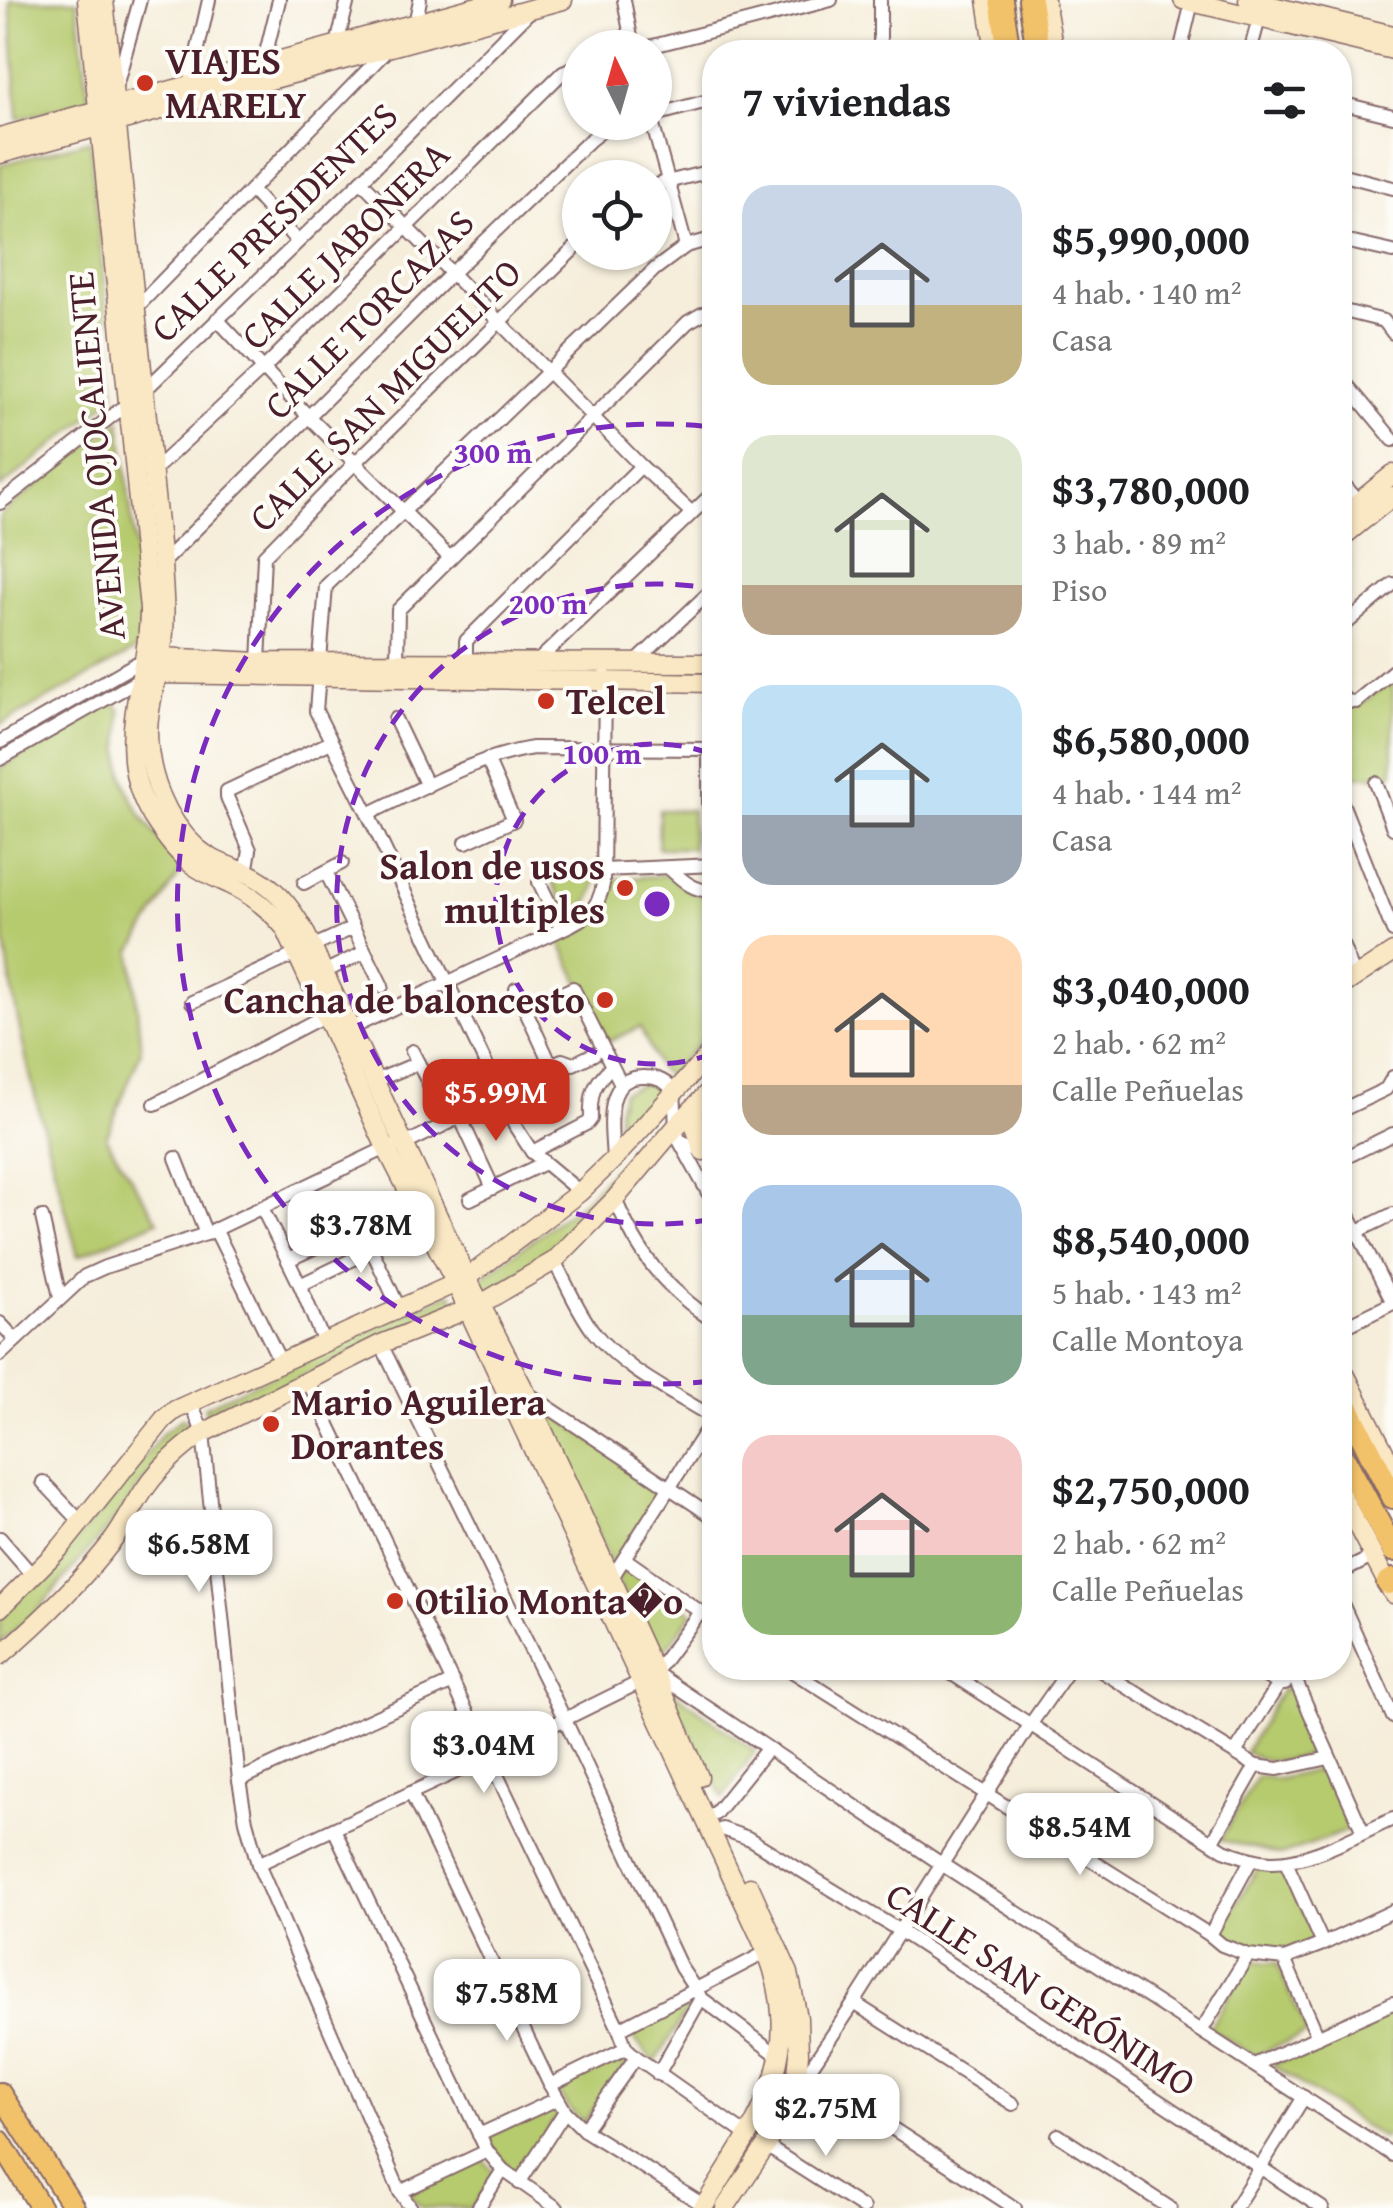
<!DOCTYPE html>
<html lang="es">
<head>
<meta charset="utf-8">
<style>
	:root { --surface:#fff; --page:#f2f2f2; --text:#202124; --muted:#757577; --accent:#c8321e }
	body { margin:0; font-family:"Gentium Book Plus",serif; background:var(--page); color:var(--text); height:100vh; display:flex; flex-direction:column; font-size:38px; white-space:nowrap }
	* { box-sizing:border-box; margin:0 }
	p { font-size:32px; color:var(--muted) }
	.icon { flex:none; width:55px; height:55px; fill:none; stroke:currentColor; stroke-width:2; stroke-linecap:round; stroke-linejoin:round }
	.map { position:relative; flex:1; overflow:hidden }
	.panel { position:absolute; left:702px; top:40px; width:650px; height:1640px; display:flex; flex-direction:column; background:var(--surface); border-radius:40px; box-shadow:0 2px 8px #0004 }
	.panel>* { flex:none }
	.needle { width:65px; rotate:355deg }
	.tools { position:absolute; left:562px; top:30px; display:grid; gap:20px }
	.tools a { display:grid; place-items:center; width:110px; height:110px; border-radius:50%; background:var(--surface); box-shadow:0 2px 8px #0004; font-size:50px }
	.price { position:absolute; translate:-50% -85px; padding:0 22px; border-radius:20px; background:#fff; color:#222; font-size:32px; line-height:65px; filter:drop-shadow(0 2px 5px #0008) }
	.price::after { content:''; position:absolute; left:50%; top:60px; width:30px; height:22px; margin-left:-15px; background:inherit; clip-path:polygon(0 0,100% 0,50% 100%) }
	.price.selected { background:var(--accent); color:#fff }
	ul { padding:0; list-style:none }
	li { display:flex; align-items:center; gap:30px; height:250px; padding:0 40px }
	li span { display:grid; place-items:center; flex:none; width:280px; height:200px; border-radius:30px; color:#555 }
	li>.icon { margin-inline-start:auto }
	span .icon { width:120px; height:120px; fill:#fffc; stroke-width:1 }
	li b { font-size:42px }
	h2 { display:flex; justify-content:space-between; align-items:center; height:120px; padding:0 40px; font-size:42px }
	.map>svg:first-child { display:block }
	.green { fill:#b6ca6e; stroke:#80744c; stroke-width:2.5 }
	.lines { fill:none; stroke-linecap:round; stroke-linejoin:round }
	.street-casing { stroke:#866769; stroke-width:16 }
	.secondary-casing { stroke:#866769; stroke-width:21 }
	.primary-casing { stroke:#866769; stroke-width:24 }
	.highway-casing { stroke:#866769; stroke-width:26 }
	.street { stroke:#fff; stroke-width:12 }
	.secondary { stroke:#fae7c3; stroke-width:18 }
	.primary { stroke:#f2c26a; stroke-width:20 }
	.highway { stroke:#f2c26a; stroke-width:22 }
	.ring { fill:none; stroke:#7b2cbf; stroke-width:5; stroke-dasharray:18 12 }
	.poi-dot { fill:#c8321e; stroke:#fdfcf7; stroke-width:4 }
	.labels { text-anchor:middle; stroke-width:8; stroke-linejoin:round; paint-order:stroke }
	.poi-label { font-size:38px; font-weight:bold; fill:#4a1f2b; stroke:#fdfcf7; text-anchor:start }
	.street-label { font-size:38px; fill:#4a1f2b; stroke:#fdfcf7 }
	.centre { fill:#7b2cbf; stroke:#fdfcf7; stroke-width:5 }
	.ring-label { font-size:30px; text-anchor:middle; font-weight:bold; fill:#7b2cbf; stroke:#fdfcf7; stroke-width:8; stroke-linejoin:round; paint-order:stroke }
</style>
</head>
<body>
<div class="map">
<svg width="1393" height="2208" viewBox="0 0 1393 2208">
	<rect width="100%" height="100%" fill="#fdfcf7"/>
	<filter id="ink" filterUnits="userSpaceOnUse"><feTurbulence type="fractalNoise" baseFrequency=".01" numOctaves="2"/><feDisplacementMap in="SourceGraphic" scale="20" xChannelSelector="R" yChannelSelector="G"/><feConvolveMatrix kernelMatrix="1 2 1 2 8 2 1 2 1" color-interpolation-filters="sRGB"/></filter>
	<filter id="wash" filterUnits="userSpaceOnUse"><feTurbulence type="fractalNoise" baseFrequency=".0048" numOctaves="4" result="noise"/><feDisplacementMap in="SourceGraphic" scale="40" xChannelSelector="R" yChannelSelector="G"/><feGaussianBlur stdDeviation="2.25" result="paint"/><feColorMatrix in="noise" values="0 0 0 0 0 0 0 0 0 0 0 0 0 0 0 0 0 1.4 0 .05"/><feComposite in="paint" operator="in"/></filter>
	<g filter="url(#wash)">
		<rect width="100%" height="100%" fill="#f6eedb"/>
		<!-- green -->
		<g class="green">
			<path d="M 10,0 L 77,0 L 89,100 L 18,119 Z"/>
			<path d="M 90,140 L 115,396 L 0,488 L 0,165 Z"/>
			<path d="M 120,420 L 143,612 L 138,649 L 0,725 L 0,515 Z"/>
			<path d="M 1393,677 L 1393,773 C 1376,781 1361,771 1340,778 L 1340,704 C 1361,713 1377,690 1393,677 Z"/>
			<path d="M 110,703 L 115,703 L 120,710 C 122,726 119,742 121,758 C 124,802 155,835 184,866 L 132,951 L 141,1051 L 106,1138 L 158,1221 L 78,1256 C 46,1136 8,1015 0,890 C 0,850 0,808 0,768 Z"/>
			<path d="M 659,810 L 692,810 L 692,848 L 658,848 Z"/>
			<path d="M 669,875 C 683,890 694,895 715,895 L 715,1026 L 667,1076 L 659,1069 L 640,1027 L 608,1042 L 560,942 C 592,926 610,918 613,879 Z"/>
			<path d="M 597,876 C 594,897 587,909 569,918 L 550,877 Z"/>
			<path d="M 644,1083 L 651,1083 L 662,1088 L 624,1131 L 618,1131 L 618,1108 L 623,1092 Z"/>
			<path d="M 657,1123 L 662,1125 L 664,1130 L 663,1135 L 551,1256 L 485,1293 L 479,1280 L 581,1203 Z"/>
			<path d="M 452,1292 L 456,1305 L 209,1421 L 204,1407 Z"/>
			<path d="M 544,1406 L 666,1491 L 612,1567 Z"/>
			<path d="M 183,1418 L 191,1428 L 159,1461 L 119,1515 L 35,1613 L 0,1643 L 0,1617 L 103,1510 L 163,1433 Z"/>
			<path d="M 626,1566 L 693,1613 L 655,1663 L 617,1580 Z"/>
			<path d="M 666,1686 L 755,1751 L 723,1798 Z"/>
			<path d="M 1282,1689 L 1294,1690 L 1318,1753 C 1290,1759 1271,1767 1245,1752 Z"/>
			<path d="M 1324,1768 L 1352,1829 L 1281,1855 L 1220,1840 L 1257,1776 L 1278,1779 Z"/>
			<path d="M 1260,1865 L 1281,1868 L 1318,1942 C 1309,1945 1297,1951 1287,1953 C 1264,1956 1234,1948 1217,1933 Z"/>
			<path d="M 1251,1961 L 1276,1963 L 1308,2033 L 1255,2056 L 1209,2028 Z"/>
			<path d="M 694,1999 L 655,2063 L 627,2031 Z"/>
			<path d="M 1393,2009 L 1393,2133 L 1382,2138 L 1272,2065 Z"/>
			<path d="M 625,2052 L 630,2058 L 584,2123 L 567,2107 L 556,2088 Z"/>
			<path d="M 555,2104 L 560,2111 L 518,2177 L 498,2158 L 485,2136 Z"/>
			<path d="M 482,2158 L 496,2174 L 473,2208 L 422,2208 L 409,2194 Z"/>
		</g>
	</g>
	<g filter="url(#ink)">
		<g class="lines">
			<!-- street casing -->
			<g class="street-casing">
				<g id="street">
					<path d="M 624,0 L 633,48"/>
					<path d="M 880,0 L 880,52"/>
					<path d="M 415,24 L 420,0"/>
					<path d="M 337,44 L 348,0"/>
					<path d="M 645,48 L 831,0"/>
					<path d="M 1180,52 L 1192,2"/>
					<path d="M 1250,52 L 1261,11"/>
					<path d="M 263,65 L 279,0"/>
					<path d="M 117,83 L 140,0"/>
					<path d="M 190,84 L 209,0"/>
					<path d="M 1340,103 L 1393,116"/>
					<path d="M 655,115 L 715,99"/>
					<path d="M 652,122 L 686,246"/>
					<path d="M 1340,174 L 1393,188"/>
					<path d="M 361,181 L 641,466 L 691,512"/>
					<path d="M 655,185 L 715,170"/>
					<path d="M 251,190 L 297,241"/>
					<path d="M 1340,240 L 1393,252"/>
					<path d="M 136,308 L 389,48"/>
					<path d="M 1340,310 L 1384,321 L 1393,333"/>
					<path d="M 217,319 L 308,416 L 450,558"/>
					<path d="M 1340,380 L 1343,380 L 1393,440"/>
					<path d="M 153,471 L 264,368 L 563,72 L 580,65"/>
					<path d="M 1340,480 L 1359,502"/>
					<path d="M 0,503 L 144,391 L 361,181 L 529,12"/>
					<path d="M 162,563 L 452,273 L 590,140 L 603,130 L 628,122"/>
					<path d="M 1340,629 L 1393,584"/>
					<path d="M 259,662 L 264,556 L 355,463 L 580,243"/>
					<path d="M 397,662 L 398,610 L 688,322 L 702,314 L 715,311"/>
					<path d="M 466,662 L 466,641 L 641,466"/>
					<path d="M 537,662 L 715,491"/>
					<path d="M 635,663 L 715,587"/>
					<path d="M 1340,693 L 1346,701 L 1356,702 L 1393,671"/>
					<path d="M 395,719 L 427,786"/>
					<path d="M 0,742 L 144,659"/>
					<path d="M 0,759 L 139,680"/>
					<path d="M 1376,783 L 1393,828"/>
					<path d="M 1340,798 L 1393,931"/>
					<path d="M 709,807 L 709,749"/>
					<path d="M 368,814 C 421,789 475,757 533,748 L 715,749"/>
					<path d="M 466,842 L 514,820 L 487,759"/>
					<path d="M 670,869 C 684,882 695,892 715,891"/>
					<path d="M 603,870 L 715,865"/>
					<path d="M 326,872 L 382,986"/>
					<path d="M 246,873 L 250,850 L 227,797 L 227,791 L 331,742"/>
					<path d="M 539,882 L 562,929"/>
					<path d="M 304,883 L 342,863"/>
					<path d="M 1340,939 L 1355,977"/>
					<path d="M 324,972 L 365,952"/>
					<path d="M 516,989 L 551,1065"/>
					<path d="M 192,1002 L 353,928"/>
					<path d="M 526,1010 L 573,988 L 621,1084"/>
					<path d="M 351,1028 L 562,929 C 585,919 599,909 603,884 L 605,675"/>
					<path d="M 412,1051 L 449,1123"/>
					<path d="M 375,1081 L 418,1063"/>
					<path d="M 155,1104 L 324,1016"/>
					<path d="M 1340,1111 L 1386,1089 L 1393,1077"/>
					<path d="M 460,1117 L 493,1188"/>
					<path d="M 680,1142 L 715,1205"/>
					<path d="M 532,1152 L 588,1123 L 591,1119 C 590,1095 593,1084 611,1067"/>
					<path d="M 176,1158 L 206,1234"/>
					<path d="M 613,1160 C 612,1131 601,1074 646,1077 C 656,1077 669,1082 673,1092 C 677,1104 673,1124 679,1140 L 715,1157"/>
					<path d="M 1340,1160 L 1393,1134"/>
					<path d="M 580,1192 L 532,1152 L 515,1126 L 368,814 L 316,711 L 326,586 L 655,269 L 686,246 L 715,238"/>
					<path d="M 1340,1197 L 1393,1303"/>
					<path d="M 470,1199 L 544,1163"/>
					<path d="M 615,1199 C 639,1255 664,1288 715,1322"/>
					<path d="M 262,1208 L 300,1285 L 324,1343"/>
					<path d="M 42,1217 L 60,1297"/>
					<path d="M 361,1226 L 399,1308"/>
					<path d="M 215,1229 L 281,1363"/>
					<path d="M 1358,1231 L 1393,1214"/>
					<path d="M 288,1260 L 376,1219"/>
					<path d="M 554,1261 C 567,1284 577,1310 593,1331 C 623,1370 674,1393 715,1419"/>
					<path d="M 300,1285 L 372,1250"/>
					<path d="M 0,1323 L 16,1340"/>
					<path d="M 1340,1329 L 1393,1303"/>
					<path d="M 381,1344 L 565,1720 L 681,1968 L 701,1998 L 780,2057"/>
					<path d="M 0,1355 L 85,1276 L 105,1267 L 206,1234 L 386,1148 L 405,1144 L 495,1100 L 505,1086 L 562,1060 L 573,1064 L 594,1054"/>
					<path d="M 308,1381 L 619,2029 L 626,2048 L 636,2057 L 748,2136"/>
					<path d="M 527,1393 L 715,1518"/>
					<path d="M 191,1402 L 203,1433 L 239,1780 L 246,1821 L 258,1864 L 400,2192 L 411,2208"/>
					<path d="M 43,1482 L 81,1522"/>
					<path d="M 0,1538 L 33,1576"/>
					<path d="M 625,1559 L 715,1622"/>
					<path d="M 1340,1573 L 1374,1556"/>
					<path d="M 611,1579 L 715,1416"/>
					<path d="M 1340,1599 L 1393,1717"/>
					<path d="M 787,1668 L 1210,1935 L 1222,1945 L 1248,1955 L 1284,1959 L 1323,1944 L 1393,1911"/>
					<path d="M 943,1668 L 1224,1850 C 1240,1856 1255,1861 1271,1862 C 1309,1863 1359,1834 1393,1819"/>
					<path d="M 1096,1668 L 1256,1766 L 1278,1769 L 1329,1758"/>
					<path d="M 1251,1668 L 1279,1684 L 1285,1684"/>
					<path d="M 1290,1668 L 1363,1832"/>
					<path d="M 657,1674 L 943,1865 L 1393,2155"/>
					<path d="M 1235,1753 L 1279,1684"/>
					<path d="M 239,1780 L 453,1682"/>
					<path d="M 411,1793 L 550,2085 L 565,2111 L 584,2130 L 705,2206"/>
					<path d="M 715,1814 L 767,1749"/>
					<path d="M 334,1829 L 487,2151 L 503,2170 L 557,2208"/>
					<path d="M 722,1829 L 748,1838 L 900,1931 L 1322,2208"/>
					<path d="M 1213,1841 L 1256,1766"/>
					<path d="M 1286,1862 L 1323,1944"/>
					<path d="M 258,1864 L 488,1757 L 642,1681 L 655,1673 L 700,1612"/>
					<path d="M 1210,1935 L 1251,1860"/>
					<path d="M 1284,1959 L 1318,2037"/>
					<path d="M 854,2003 L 1013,2104"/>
					<path d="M 619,2029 L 767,1952"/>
					<path d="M 1201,2031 L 1248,1955"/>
					<path d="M 1254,2065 L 1393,2003"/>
					<path d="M 807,2073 L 1015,2208"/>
					<path d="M 658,2074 L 701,1998"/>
					<path d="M 796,2084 L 807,2073 L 854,2003 L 1030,1725 L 1070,1668"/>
					<path d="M 550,2085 L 626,2048"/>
					<path d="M 584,2130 L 636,2057"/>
					<path d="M 479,2135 L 557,2099"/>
					<path d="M 1058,2135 L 1170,2208"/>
					<path d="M 766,2146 L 863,2208"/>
					<path d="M 519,2183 L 565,2111"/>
					<path d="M 400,2192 L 487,2151"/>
					<path d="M 478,2208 L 503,2170"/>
					<path d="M 1235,2208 L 1304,2097"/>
				</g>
			</g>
			<!-- secondary casing -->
			<g class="secondary-casing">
				<g id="secondary">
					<path d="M 87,0 L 149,609 C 149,681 110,746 151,815 C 162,832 174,850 190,863 C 203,873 216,878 231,885 C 253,895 270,910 285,928 L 386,1148 L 456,1284 L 767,1952 C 807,2061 758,2119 703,2208"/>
					<path d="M 104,0 L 162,563 C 163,586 166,609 164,632 C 162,665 149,697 148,731 C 148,774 165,819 197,848 C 212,861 227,865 245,872 C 273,884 289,904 304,930 L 467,1278 L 525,1391 L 655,1673 L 699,1777"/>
					<path d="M 987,0 L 995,52"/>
					<path d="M 1045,0 L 1054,52"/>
					<path d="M 1183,0 L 1393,50"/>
					<path d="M 1248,0 L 1393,35"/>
					<path d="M 0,137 L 500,0"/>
					<path d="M 0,154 L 563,0"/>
					<path d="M 1340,517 L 1393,474"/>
					<path d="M 1340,539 L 1393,496"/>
					<path d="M 151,658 L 161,657 L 259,662 L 715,663"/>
					<path d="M 149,677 L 157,674 L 715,683"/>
					<path d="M 1340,987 L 1393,952"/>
					<path d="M 693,1109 L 695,1127 L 703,1151"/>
					<path d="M 1340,1364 L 1393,1469"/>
					<path d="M 1340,1493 L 1393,1594"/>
					<path d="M 0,1608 L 61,1547 L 164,1419 L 175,1410 L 467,1278 L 580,1192 L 613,1160 L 715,1048"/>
					<path d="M 0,1656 C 41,1621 81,1582 114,1539 C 126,1522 135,1503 147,1486 C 162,1465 182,1448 203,1433 L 381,1344 L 481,1304 L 554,1261 L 615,1199 L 675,1128 L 715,1085"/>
					<path d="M 725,2208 L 766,2146 L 796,2084 L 799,2054 L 798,2018 L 789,1973 L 750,1887"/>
				</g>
			</g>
			<!-- primary casing -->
			<g class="primary-casing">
				<g id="primary">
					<path d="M 0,2093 L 74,2208"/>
					<path d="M 0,2141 L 41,2208"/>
				</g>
			</g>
			<!-- highway casing -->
			<g class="highway-casing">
				<g id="highway">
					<path d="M 1001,0 L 1009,52"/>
					<path d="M 1030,0 L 1038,52"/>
					<path d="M 1340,1393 L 1393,1497"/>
					<path d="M 1340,1451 L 1393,1550"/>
					<path d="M 1388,1583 L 1393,1580"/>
				</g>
			</g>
			<!-- street -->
			<use href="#street" class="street"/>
			<!-- secondary -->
			<use href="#secondary" class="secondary"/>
			<!-- primary -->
			<use href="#primary" class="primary"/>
			<!-- highway -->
			<use href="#highway" class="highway"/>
		</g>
	</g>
	<!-- distance rings -->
	<g class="ring">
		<path d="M714 1053A160 160 0 1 1 714 755"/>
		<path d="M713 1219A320 320 0 1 1 713 589"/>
		<path d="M711 1381A480 480 0 1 1 711 427"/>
	</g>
	<!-- markers -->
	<g class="poi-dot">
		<circle cx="145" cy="83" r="10"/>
		<circle cx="546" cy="701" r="10"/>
		<circle cx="625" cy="888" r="10"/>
		<circle cx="605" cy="1000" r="10"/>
		<circle cx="271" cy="1424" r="10"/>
		<circle cx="395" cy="1601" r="10"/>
	</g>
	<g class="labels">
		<!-- poi labels -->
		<g class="poi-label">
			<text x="165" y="74">VIAJES<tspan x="165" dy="44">MARELY</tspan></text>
			<text x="566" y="714">Telcel</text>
			<text x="605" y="879" text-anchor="end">Salon de usos<tspan x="605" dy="44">multiples</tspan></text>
			<text x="585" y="1013" text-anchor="end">Cancha de baloncesto</text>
			<text x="291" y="1415">Mario Aguilera<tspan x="291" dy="44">Dorantes</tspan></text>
			<text x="415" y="1614">Otilio Monta�o</text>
		</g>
		<!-- street labels -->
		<g class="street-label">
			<text transform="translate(274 222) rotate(-44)" y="13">CALLE PRESIDENTES</text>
			<text transform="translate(345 245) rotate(-45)" y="13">CALLE JABONERA</text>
			<text transform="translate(369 314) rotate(-45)" y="13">CALLE TORCAZAS</text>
			<text transform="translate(385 395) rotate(-45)" y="13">CALLE SAN MIGUELITO</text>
			<text transform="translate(96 456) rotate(-95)" y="13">AVENIDA OJOCALIENTE</text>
			<text transform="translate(1041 1989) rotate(33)" y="13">CALLE SAN GERÓNIMO</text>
		</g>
	</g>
	<circle cx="657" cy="904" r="15" class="centre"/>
	<g class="ring-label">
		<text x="493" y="463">300 m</text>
		<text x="548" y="614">200 m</text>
		<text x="602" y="764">100 m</text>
	</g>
</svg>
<div class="tools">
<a><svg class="needle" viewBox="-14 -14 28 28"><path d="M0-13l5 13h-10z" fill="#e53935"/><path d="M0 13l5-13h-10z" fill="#757577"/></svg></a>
<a><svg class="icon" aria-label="locate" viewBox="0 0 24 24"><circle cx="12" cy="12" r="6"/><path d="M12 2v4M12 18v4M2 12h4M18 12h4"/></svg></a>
</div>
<b class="price selected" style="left:496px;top:1144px">$5.99M</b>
<b class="price" style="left:361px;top:1276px">$3.78M</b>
<b class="price" style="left:199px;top:1595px">$6.58M</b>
<b class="price" style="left:484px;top:1796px">$3.04M</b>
<b class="price" style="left:1080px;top:1878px">$8.54M</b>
<b class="price" style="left:507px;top:2044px">$7.58M</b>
<b class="price" style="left:826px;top:2159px">$2.75M</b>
<section class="panel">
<h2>7 viviendas<svg class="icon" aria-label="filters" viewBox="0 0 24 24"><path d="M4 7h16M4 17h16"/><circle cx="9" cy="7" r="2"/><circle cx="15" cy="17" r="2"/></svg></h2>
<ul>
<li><span style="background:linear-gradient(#c9d6e8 60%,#c2b280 0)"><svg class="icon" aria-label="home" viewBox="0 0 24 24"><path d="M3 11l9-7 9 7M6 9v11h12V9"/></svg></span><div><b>$5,990,000</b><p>4 hab. · 140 m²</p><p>Casa</p></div></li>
<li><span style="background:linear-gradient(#dfe7d0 75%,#b9a48a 0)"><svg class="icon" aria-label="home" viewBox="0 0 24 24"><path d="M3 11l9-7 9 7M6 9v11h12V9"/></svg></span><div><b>$3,780,000</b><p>3 hab. · 89 m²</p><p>Piso</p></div></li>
<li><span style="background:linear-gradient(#bfe0f5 65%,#9aa5b1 0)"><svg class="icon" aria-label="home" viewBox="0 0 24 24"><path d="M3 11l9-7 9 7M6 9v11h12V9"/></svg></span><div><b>$6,580,000</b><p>4 hab. · 144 m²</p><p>Casa</p></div></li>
<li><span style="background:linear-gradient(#ffd9b3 75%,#b9a48a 0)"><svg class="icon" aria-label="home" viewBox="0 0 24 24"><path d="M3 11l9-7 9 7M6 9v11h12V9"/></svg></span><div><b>$3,040,000</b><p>2 hab. · 62 m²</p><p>Calle Peñuelas</p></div></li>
<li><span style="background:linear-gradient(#a9c7e8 65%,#7fa58c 0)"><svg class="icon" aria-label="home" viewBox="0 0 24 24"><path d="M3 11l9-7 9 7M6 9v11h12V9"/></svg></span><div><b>$8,540,000</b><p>5 hab. · 143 m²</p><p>Calle Montoya</p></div></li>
<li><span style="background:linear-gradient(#f6c9c9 60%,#8fb573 0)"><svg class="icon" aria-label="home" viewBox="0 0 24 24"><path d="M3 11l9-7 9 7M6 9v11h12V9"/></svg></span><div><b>$2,750,000</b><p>2 hab. · 62 m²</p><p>Calle Peñuelas</p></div></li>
</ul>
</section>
</div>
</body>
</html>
